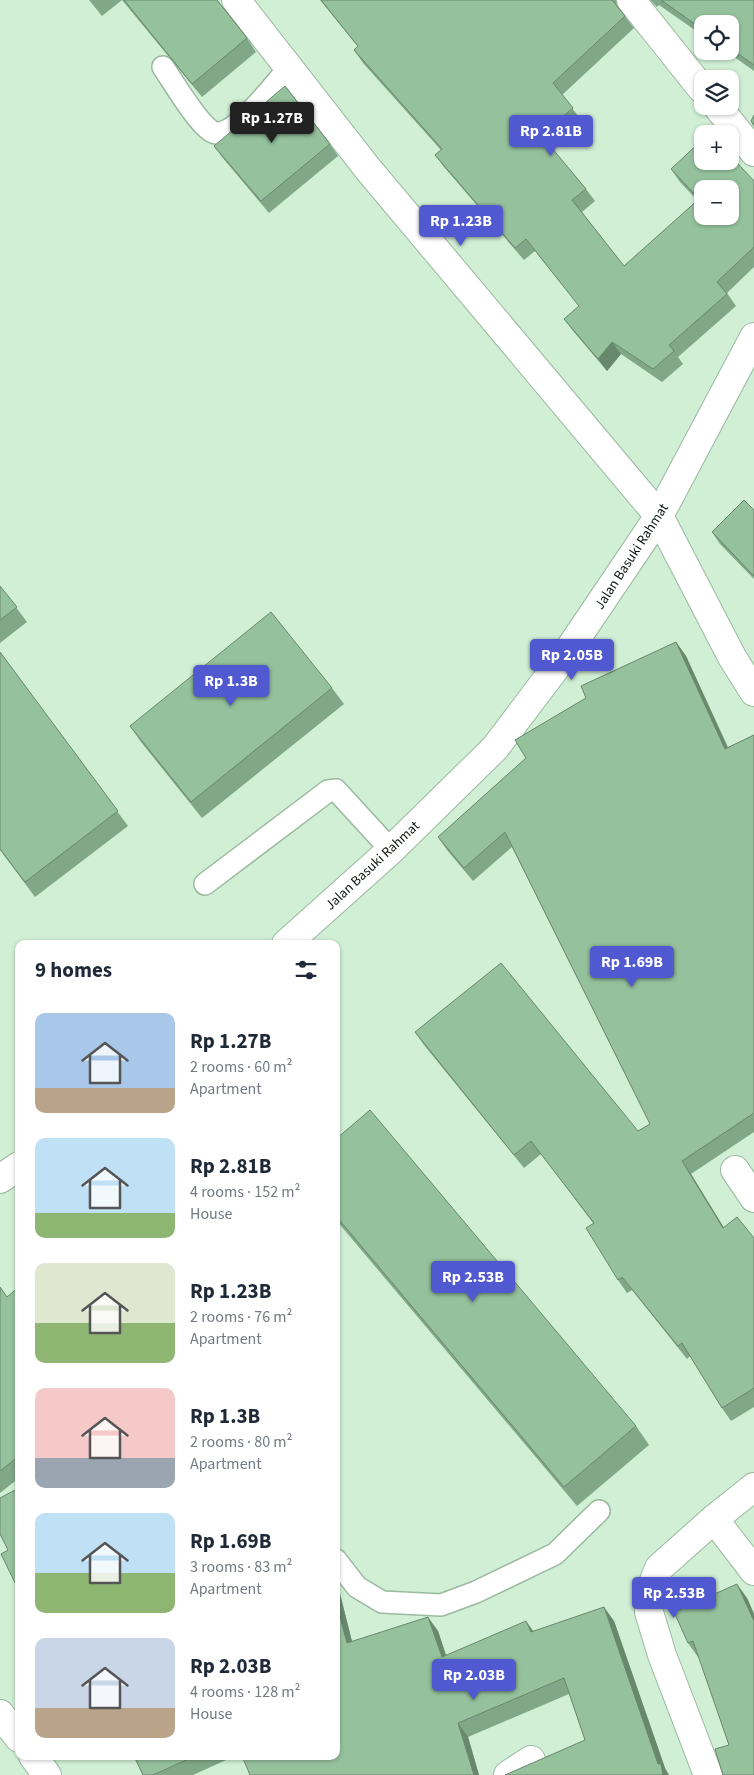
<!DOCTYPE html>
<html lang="en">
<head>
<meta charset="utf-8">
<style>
	:root { --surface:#fff; --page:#f6f6f7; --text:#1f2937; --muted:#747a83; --accent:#5159d0 }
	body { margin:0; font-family:"Source Sans 3",sans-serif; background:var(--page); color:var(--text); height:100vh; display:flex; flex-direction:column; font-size:19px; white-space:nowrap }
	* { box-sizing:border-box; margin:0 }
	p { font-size:16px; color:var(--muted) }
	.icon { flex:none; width:28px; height:28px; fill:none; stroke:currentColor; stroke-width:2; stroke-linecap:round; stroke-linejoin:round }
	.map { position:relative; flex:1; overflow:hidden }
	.drawer { position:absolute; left:15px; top:940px; width:325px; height:820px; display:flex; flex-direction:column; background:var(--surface); border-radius:10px; box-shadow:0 1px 4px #0004 }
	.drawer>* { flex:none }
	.buttons { position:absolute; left:694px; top:15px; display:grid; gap:10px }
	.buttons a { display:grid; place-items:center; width:45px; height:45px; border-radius:10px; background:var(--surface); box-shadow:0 1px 4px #0004; font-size:25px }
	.price { position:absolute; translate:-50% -42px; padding:0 11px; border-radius:5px; background:var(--accent); color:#fff; font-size:16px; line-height:32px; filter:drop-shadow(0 1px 2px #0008) }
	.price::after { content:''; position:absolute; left:50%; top:30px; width:15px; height:11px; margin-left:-8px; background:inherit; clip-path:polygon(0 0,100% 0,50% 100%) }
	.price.on { background:#222; color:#fff }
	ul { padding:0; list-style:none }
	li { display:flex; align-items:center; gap:15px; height:125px; padding:0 20px }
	li span { display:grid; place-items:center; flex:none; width:140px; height:100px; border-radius:10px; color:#555 }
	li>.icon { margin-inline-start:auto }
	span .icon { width:60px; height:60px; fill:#fffc; stroke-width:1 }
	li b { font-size:21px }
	h2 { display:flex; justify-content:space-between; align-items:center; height:60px; padding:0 20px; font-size:21px }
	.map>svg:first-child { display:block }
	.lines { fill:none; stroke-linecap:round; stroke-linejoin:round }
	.lane-casing { stroke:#9bb99f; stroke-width:24 }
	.street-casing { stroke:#9bb99f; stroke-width:30 }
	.secondary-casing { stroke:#9bb99f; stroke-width:30 }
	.lane { stroke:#fff; stroke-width:21 }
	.street { stroke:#fff; stroke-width:28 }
	.secondary { stroke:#fff; stroke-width:28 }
	.wall { fill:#80a787 }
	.shaded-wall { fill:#68886e }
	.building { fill:#95c29d; stroke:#68886e; fill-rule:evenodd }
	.labels { text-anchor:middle; stroke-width:4; stroke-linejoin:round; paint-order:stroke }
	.street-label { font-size:14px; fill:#0b160d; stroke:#fff }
</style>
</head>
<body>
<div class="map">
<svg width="754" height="1775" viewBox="0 0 754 1775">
	<rect width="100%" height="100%" fill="#d0efd5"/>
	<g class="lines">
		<!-- lane casing -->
		<g class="lane-casing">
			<g id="lane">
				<path d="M 163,67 C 174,83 196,121 211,131 C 231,145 276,81 290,67"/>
				<path d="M 205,884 L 328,791 L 336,790 L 391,850"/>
				<path d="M 336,1560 L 357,1587 L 382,1602 L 441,1605 L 476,1592 L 555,1554 L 599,1511"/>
			</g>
		</g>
		<!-- street casing -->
		<g class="street-casing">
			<g id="street">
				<path d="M 236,0 L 368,169 L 659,516 L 732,657 L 754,692"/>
				<path d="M 631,0 L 702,89"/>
				<path d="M 717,106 L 754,152"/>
				<path d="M 735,1170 L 754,1198"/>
				<path d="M 714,1519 L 754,1571"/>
				<path d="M 508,1775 L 531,1760"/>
				<path d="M 708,1775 L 662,1655 L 649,1612 L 649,1593 L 659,1568 L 714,1519 L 754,1487"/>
			</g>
		</g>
		<!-- secondary casing -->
		<g class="secondary-casing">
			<g id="secondary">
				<path d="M 286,944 L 391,850 L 495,748 L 566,654 L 659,516 L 754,337"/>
				<path d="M 0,1179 L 19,1166"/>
				<path d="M 0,1714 L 19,1738"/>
				<path d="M 33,1756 L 47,1775"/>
			</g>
		</g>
		<!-- lane -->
		<use href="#lane" class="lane"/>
		<!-- street -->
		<use href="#street" class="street"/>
		<!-- secondary -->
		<use href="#secondary" class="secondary"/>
	</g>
	<!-- wall -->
	<g class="wall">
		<path d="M 89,0 L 122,0 L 102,16 Z"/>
		<path d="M 122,0 L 217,0 L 247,38 L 256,52 L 202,97 Z"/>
		<path d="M 320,0 L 616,0 L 616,2 L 617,6 L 634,28 L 562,95 L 582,121 L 550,147 L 586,189 L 595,201 L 582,212 L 624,266 L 698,201 L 680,182 L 671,169 L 754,181 L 754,267 L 727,293 L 736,306 L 678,357 L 683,364 L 662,382 L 621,354 L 607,371 L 573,331 L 564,319 L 579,306 L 535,251 L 524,260 L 444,167 L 435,155 L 441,150 L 363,63 L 354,50 L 358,47 Z"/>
		<path d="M 650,0 L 754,0 L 754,71 L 726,51 L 730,51 L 730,24 L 702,24 L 702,35 L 659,5 L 657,7 Z"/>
		<path d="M 330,144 L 338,156 L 269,213 L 222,157 L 214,146 Z"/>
		<path d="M 754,510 L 754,579 L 720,544 L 712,532 Z"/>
		<path d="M 0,586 L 27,622 L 0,643 Z"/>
		<path d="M 676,642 L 686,656 L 728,747 L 754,735 L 754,1132 L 691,1174 L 724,1228 L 754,1238 L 754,1407 L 731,1421 L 722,1408 L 690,1356 L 687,1359 L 632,1290 L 627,1293 L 618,1280 L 593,1223 L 541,1154 L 524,1168 L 424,1045 L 415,1032 L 638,1131 L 650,1124 L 512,847 L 473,881 L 447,850 L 438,837 L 526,758 L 586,698 Z"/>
		<path d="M 0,652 L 128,826 L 35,897 L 0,850 Z"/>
		<path d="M 332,688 L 344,704 L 202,818 L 141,742 L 130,726 Z"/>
		<path d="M 336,1139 L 636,1426 L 649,1445 L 577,1506 L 336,1220 Z"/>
		<path d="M 0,1287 L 7,1297 L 19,1287 L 19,1478 L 0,1493 Z"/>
		<path d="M 336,1585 L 339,1590 L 352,1642 L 438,1631 L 446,1655 L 533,1631 L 614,1621 L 665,1768 L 585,1740 L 569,1694 L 468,1737 L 479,1775 L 250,1775 L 336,1756 Z"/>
		<path d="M 747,1598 L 754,1614 L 754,1775 L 729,1745 L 699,1656 L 698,1657 L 688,1643 Z"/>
		<path d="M 134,1756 L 235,1756 L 193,1775 L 143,1775 Z"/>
	</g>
	<!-- shaded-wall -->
	<g class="shaded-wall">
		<path d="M 612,342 L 621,354 L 607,371 L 598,359 Z"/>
		<path d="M 676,642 L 686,656 L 734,762 L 725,749 Z"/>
		<path d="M 682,1161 L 691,1174 L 732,1241 L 723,1228 Z"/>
		<path d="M 737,1584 L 747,1598 L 754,1614 L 754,1621 Z"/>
		<path d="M 336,1585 L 339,1590 L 356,1657 L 347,1643 L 336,1602 Z"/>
		<path d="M 604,1607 L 614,1621 L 665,1768 L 669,1775 L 663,1775 L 658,1764 Z"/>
		<path d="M 428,1617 L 438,1631 L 451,1671 L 442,1657 Z"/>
		<path d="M 526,1621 L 536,1635 L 531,1632 Z"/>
		<path d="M 458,1723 L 468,1737 L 479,1775 L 474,1775 Z"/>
	</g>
	<!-- building -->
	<g class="building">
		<path d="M 124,0 L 217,0 L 247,38 L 192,84 Z"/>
		<path d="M 321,0 L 612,0 L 625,16 L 553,83 L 573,108 L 541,135 L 586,189 L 572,200 L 624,266 L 699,199 L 671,169 L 702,140 L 702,161 L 730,161 L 730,155 L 754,181 L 754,247 L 717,282 L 727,294 L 669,345 L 674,351 L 653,369 L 612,342 L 598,359 L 564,319 L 579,306 L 526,239 L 515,248 L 435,155 L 442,149 L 354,50 L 358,46 ZM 702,189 L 730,189 L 730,216 L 702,216 Z"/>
		<path d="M 661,0 L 754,0 L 754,65 L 730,48 L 730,24 L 702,24 L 702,29 Z"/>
		<path d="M 285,86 L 330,144 L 261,201 L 214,146 Z"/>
		<path d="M 754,115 L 754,126 L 751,121 Z"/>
		<path d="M 744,500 L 754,510 L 754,576 L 712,532 Z"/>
		<path d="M 0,586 L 17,607 L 0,620 Z"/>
		<path d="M 271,612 L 332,688 L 191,802 L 130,726 Z"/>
		<path d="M 676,642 L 725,749 L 754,735 L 754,1113 L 682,1161 L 723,1228 L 737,1217 L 754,1238 L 754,1388 L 722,1408 L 682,1343 L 678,1346 L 622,1277 L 618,1280 L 586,1228 L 594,1223 L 531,1141 L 514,1155 L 415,1032 L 501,963 L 638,1131 L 650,1124 L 505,832 L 464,868 L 438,837 L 526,758 L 515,740 L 586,698 L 581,686 Z"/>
		<path d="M 0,652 L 118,811 L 25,882 L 0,849 Z"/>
		<path d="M 370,1110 L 636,1426 L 564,1487 L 336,1216 L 336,1139 Z"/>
		<path d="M 0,1287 L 7,1297 L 19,1287 L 19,1456 L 0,1471 Z"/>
		<path d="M 19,1488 L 19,1591 L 1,1554 L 8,1550 L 0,1534 L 0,1498 Z"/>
		<path d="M 737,1584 L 754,1621 L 754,1775 L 723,1775 L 715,1749 L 729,1745 L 693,1641 L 688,1643 L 674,1612 Z"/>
		<path d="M 336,1602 L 347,1643 L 428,1617 L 442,1657 L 526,1621 L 531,1632 L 604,1607 L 658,1764 L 661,1764 L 663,1775 L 505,1775 L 585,1740 L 564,1678 L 458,1723 L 474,1775 L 250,1775 L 242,1756 L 336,1756 Z"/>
		<path d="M 134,1756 L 195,1756 L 153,1775 L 143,1775 Z"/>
	</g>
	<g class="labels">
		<!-- street labels -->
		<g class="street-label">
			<text transform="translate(631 556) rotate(-57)" y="5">Jalan Basuki Rahmat</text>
			<text transform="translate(372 865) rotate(-43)" y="5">Jalan Basuki Rahmat</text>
		</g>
	</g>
</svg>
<div class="buttons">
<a><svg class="icon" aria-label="locate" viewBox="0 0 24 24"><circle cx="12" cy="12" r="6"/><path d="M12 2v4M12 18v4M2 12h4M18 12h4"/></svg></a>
<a><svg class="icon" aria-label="layers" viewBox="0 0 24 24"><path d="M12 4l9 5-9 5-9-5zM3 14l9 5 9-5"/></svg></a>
<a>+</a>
<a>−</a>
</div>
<b class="price on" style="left:272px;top:144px">Rp 1.27B</b>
<b class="price" style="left:551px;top:157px">Rp 2.81B</b>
<b class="price" style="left:461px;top:247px">Rp 1.23B</b>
<b class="price" style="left:572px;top:681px">Rp 2.05B</b>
<b class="price" style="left:231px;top:707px">Rp 1.3B</b>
<b class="price" style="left:632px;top:988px">Rp 1.69B</b>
<b class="price" style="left:473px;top:1303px">Rp 2.53B</b>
<b class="price" style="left:674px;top:1619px">Rp 2.53B</b>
<b class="price" style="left:474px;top:1701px">Rp 2.03B</b>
<section class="drawer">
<h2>9 homes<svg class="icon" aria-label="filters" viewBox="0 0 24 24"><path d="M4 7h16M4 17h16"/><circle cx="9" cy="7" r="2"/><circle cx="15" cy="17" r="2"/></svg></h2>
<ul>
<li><span style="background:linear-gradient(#a9c7e8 75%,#b9a48a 0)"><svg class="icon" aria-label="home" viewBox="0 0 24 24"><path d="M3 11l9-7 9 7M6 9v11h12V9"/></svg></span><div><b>Rp 1.27B</b><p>2 rooms · 60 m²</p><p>Apartment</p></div></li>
<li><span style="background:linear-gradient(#bfe0f5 75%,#8fb573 0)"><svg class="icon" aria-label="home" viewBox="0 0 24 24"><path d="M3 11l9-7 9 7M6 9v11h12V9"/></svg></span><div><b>Rp 2.81B</b><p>4 rooms · 152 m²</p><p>House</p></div></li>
<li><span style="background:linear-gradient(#dfe7d0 60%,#8fb573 0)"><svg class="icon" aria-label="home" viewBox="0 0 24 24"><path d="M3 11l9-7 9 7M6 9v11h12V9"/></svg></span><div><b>Rp 1.23B</b><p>2 rooms · 76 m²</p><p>Apartment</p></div></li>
<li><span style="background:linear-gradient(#f6c9c9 70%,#9aa5b1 0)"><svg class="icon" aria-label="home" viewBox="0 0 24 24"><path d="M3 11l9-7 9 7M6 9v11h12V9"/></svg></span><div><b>Rp 1.3B</b><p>2 rooms · 80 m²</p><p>Apartment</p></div></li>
<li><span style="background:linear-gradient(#bfe0f5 60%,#8fb573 0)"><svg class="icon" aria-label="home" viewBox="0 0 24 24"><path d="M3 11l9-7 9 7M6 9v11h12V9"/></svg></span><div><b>Rp 1.69B</b><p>3 rooms · 83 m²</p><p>Apartment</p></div></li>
<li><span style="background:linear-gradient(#c9d6e8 70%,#b9a48a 0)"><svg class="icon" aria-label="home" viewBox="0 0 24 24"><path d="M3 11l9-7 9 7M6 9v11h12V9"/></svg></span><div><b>Rp 2.03B</b><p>4 rooms · 128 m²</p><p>House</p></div></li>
</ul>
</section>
</div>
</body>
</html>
